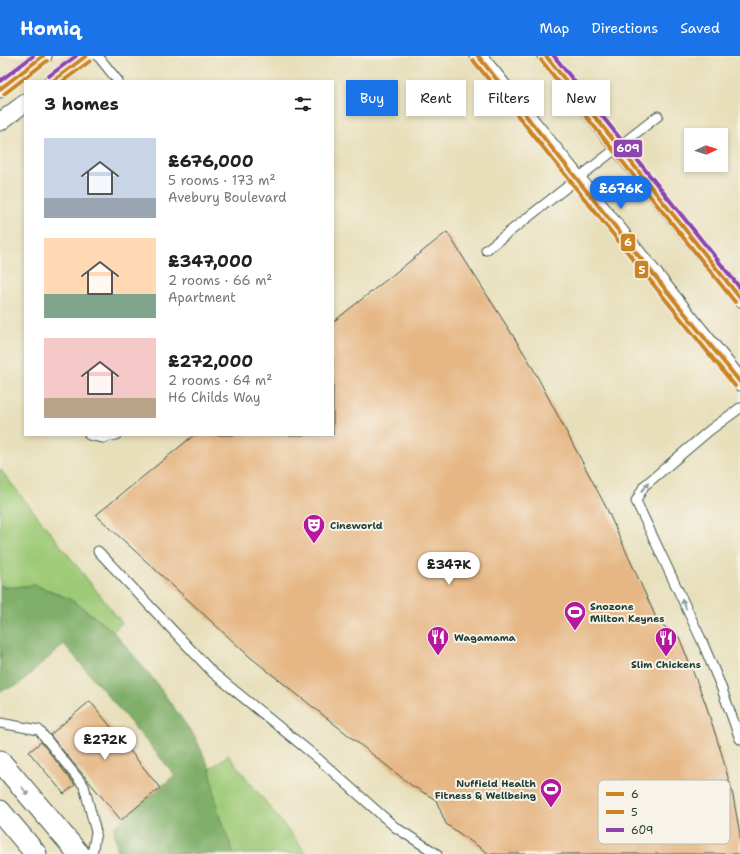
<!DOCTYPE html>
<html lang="en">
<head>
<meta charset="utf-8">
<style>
	:root { --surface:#fff; --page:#f6f6f6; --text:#202124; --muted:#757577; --accent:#1a73e8 }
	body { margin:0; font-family:"Shantell Sans",sans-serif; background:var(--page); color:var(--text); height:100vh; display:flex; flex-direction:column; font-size:15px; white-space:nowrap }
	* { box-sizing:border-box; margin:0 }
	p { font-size:13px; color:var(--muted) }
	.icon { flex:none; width:22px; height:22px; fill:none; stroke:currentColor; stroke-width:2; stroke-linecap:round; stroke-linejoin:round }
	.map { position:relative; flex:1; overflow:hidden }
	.panel { position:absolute; left:24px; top:24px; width:310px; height:356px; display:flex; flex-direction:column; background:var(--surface); border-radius:0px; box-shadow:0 2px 6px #0003 }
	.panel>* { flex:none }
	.hud { position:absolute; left:346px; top:24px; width:334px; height:36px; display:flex; gap:8px }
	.needle { width:26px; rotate:86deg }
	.controls { position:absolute; left:684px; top:72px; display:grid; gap:8px }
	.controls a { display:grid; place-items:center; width:44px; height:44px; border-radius:0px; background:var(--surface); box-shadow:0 2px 6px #0003; font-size:20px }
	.price { position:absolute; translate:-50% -34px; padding:0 9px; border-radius:14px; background:#fff; color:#222; font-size:13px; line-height:26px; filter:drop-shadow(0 1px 2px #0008) }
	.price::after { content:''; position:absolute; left:50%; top:24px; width:12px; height:9px; margin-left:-6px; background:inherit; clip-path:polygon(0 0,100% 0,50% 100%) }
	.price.current { background:var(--accent); color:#fff }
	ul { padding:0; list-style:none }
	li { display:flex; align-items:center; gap:12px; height:100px; padding:0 20px }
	li span { display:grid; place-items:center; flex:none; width:112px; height:80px; border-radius:0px; color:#555 }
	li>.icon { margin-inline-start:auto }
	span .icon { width:48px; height:48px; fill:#fffc; stroke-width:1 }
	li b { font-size:17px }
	h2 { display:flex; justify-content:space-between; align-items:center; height:48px; padding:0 20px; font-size:17px }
	.pill { padding:0 14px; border-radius:0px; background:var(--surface); box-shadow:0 2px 6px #0003; font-size:14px; line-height:36px }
	.pill.current { background:var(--accent); color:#fff }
	header { display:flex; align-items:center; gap:24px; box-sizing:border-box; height:56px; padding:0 20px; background:var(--accent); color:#fff }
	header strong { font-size:19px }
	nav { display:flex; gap:22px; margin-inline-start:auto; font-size:14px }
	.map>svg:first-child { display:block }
	.green { fill:#9eca77; stroke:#5e8456 }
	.forest { fill:#7eae68; stroke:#4e764e }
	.building { fill:#e6b785 }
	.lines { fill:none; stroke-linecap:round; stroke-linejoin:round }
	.service-casing { stroke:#3d5548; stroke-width:11 }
	.minor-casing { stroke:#3d5548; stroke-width:19 }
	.tertiary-casing { stroke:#3d5548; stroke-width:23 }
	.service { stroke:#fff; stroke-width:9 }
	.minor { stroke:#fff; stroke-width:17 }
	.tertiary { stroke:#fff; stroke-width:21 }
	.bus-1-casing { stroke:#f7f3e8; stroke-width:7 }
	.bus-2-casing { stroke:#f7f3e8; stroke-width:7 }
	.bus-3-casing { stroke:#f7f3e8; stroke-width:7 }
	.bus-1 { stroke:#cb8323; stroke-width:4 }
	.bus-2 { stroke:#cb8323; stroke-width:4 }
	.bus-3 { stroke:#8e44ad; stroke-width:4 }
	.oneway { fill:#8f9e9a }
	.labels { text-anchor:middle; stroke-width:4; stroke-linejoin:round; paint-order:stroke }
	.poi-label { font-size:10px; font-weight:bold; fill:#1f3d34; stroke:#f7f3e8; text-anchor:start }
	.key { fill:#f7f3e8; stroke:#b6bcb2; stroke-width:1 }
	.key-label { font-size:11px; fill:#1f3d34 }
	.line-badge { stroke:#f7f3e8; stroke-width:1.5 }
	.badge-label { font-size:11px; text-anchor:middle; font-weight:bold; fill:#fff }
</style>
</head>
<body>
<header>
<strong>Homiq</strong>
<nav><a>Map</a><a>Directions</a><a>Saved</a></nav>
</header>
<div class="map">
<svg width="740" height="798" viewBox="0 0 740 798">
	<rect width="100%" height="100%" fill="#f7f3e8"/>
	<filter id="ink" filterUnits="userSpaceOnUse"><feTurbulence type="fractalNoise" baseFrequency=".025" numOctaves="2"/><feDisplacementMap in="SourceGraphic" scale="8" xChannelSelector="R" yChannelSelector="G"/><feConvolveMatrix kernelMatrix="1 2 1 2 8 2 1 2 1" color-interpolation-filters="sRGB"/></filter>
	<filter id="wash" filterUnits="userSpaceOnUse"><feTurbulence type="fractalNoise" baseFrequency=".012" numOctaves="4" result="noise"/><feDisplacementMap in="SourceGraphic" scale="16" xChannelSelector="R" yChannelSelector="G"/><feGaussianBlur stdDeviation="0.9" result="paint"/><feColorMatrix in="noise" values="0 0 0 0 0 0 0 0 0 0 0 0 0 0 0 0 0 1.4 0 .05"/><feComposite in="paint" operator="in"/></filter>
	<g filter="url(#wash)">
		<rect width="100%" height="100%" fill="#e7dfba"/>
		<!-- green -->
		<g class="green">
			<path d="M 0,413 L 122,567 L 113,575 C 89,557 67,537 36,530 C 24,527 12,535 0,529 Z"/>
			<path d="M 228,699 L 307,798 L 234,798 L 218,757 L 210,713 Z"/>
		</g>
		<!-- forest -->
		<path class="forest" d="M 0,529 L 5,532 L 35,529 L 70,543 L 113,575 L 151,620 L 195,681 L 210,713 L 218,757 L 234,798 L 118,798 L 114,771 L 175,719 L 64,588 L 18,629 L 0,635 Z"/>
		<g id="blocks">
			<!-- building -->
			<g class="building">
				<path d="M 447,176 L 529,305 L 606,451 L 658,566 L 679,581 L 705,646 L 722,699 L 733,740 L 740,778 L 740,798 L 489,798 L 446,768 L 436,744 L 411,729 L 250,601 L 96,459 L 194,379 L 333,379 L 333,266 Z"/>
				<path d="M 90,645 L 160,732 L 121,764 L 50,679 Z"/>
				<path d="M 41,686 L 75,729 L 64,738 L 29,696 Z"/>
			</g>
		</g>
	</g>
	<g filter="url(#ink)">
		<use href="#blocks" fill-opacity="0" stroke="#3d5548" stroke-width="1"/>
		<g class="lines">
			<!-- service casing -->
			<g class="service-casing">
				<g id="service">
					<path d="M 98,0 L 118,25"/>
					<path d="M 486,194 L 658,60"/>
					<path d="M 740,352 L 710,374 L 644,430 L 636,445 L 701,583 L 720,628 L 740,683"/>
					<path d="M 89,379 L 103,382 L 116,379"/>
					<path d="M 98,495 L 213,617 L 315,700 L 395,771 L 437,798"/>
					<path d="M 0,667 L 39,674 L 84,730 L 96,776 L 92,798"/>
				</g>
			</g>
			<!-- minor casing -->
			<g class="minor-casing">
				<g id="minor">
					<path d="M 478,0 L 740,326"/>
					<path d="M 546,0 L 618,91 L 740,242"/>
					<path d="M 53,25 L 86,0"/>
					<path d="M 0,33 L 43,0"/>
					<path d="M 0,66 L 25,47"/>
				</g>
			</g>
			<!-- tertiary casing -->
			<g class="tertiary-casing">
				<g id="tertiary">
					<path d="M 0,705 L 79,798"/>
					<path d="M 0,755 L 36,798"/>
				</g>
			</g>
			<!-- service -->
			<use href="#service" class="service"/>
			<!-- minor -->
			<use href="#minor" class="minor"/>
			<!-- tertiary -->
			<use href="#tertiary" class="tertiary"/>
			<!-- bus-1 casing -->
			<g class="bus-1-casing">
				<g id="bus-1">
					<path d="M 478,0 L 740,326"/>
					<path d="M 546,0 L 740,242"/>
					<path d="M 53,25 L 86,0"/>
					<path d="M 0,33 L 43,0"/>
				</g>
			</g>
			<!-- bus-2 casing -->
			<g class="bus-2-casing">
				<g id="bus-2">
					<path d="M 473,4 L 735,330"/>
					<path d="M 541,4 L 735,246"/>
					<path d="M 63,25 L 90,5"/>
					<path d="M 4,38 L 47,5"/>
				</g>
			</g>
			<!-- bus-3 casing -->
			<g class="bus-3-casing">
				<g id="bus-3">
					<path d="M 554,0 L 740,232"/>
					<path d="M 49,20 L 76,0"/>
					<path d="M 0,25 L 33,0"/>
				</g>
			</g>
			<!-- bus-1 -->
			<use href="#bus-1" class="bus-1"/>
			<!-- bus-2 -->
			<use href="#bus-2" class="bus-2"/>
			<!-- bus-3 -->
			<use href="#bus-3" class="bus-3"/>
		</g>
		<!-- one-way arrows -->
		<defs><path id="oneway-solid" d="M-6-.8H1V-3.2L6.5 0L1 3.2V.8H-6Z"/></defs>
		<g class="oneway">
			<use href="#oneway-solid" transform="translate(645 431) rotate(-52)"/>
			<use href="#oneway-solid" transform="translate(684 548) rotate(-115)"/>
			<use href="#oneway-solid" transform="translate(25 735) rotate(50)"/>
		</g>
	</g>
	<!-- icons -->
	<defs>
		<g id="theatre-pin" transform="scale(1.15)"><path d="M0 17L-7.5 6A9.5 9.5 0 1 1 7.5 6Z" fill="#b5179e" stroke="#f7f3e8"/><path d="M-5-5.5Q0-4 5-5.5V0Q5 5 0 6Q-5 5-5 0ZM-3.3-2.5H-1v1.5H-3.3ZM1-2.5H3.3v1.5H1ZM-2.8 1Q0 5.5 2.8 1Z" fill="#fff"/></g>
		<g id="stadium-pin" transform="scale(1.15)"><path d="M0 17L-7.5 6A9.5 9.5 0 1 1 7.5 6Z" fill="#b5179e" stroke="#f7f3e8"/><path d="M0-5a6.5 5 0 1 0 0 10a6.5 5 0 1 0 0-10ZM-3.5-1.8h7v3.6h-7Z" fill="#fff"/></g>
		<g id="restaurant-pin" transform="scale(1.15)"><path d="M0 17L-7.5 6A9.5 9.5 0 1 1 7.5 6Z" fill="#b5179e" stroke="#f7f3e8"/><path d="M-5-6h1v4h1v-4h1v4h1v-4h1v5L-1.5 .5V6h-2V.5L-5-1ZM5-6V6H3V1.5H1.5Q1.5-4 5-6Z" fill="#fff"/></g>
	</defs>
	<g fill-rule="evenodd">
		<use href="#theatre-pin" x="314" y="469"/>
		<use href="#stadium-pin" x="575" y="556"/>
		<use href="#restaurant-pin" x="438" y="581"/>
		<use href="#restaurant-pin" x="666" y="582"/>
		<use href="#stadium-pin" x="551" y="733"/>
	</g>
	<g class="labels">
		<!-- poi labels -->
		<g class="poi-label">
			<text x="330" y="473">Cineworld</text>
			<text x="590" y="554">Snozone<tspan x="590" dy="12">Milton Keynes</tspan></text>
			<text x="454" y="585">Wagamama</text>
			<text x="666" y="612" text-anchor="middle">Slim Chickens</text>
			<text x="536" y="731" text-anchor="end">Nuffield Health<tspan x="536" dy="12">Fitness &amp; Wellbeing</tspan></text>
		</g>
	</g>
	<!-- legend -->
	<rect x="598" y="724" width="132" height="64" rx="6" class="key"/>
	<rect x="606" y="736" width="18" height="4" fill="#cb8323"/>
	<rect x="606" y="754" width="18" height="4" fill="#cb8323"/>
	<rect x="606" y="772" width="18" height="4" fill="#8e44ad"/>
	<g class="key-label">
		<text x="631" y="742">6</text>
		<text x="631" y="760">5</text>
		<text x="631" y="778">609</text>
	</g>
	<g class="line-badge">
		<rect x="613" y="83" width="30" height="19" rx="4" fill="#8e44ad"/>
		<rect x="620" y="177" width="16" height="19" rx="4" fill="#cb8323"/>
		<rect x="634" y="204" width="15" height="19" rx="4" fill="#cb8323"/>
	</g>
	<g class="badge-label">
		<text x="628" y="96">609</text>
		<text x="628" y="190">6</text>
		<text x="642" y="218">5</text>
	</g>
</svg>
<div class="controls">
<a><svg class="needle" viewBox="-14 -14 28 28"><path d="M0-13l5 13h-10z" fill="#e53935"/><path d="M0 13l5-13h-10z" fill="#757577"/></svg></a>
</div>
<b class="price current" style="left:621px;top:154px">£676K</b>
<b class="price" style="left:449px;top:530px">£347K</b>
<b class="price" style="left:105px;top:705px">£272K</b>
<div class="hud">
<a class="pill current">Buy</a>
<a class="pill">Rent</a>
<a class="pill">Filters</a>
<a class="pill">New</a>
</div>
<section class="panel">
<h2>3 homes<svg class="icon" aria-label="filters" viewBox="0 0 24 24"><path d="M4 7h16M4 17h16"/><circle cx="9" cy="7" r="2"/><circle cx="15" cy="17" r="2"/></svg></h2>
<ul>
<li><span style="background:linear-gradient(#c9d6e8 75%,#9aa5b1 0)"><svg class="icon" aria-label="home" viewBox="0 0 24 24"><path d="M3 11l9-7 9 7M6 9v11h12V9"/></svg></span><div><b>£676,000</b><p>5 rooms · 173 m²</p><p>Avebury Boulevard</p></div></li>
<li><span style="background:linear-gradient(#ffd9b3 70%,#7fa58c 0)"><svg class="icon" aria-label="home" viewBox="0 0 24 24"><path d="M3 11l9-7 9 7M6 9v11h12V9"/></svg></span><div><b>£347,000</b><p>2 rooms · 66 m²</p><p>Apartment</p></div></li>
<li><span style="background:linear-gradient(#f6c9c9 75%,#b9a48a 0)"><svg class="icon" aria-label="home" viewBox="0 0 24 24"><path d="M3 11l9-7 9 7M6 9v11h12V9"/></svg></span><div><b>£272,000</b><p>2 rooms · 64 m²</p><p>H6 Childs Way</p></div></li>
</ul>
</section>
</div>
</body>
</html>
